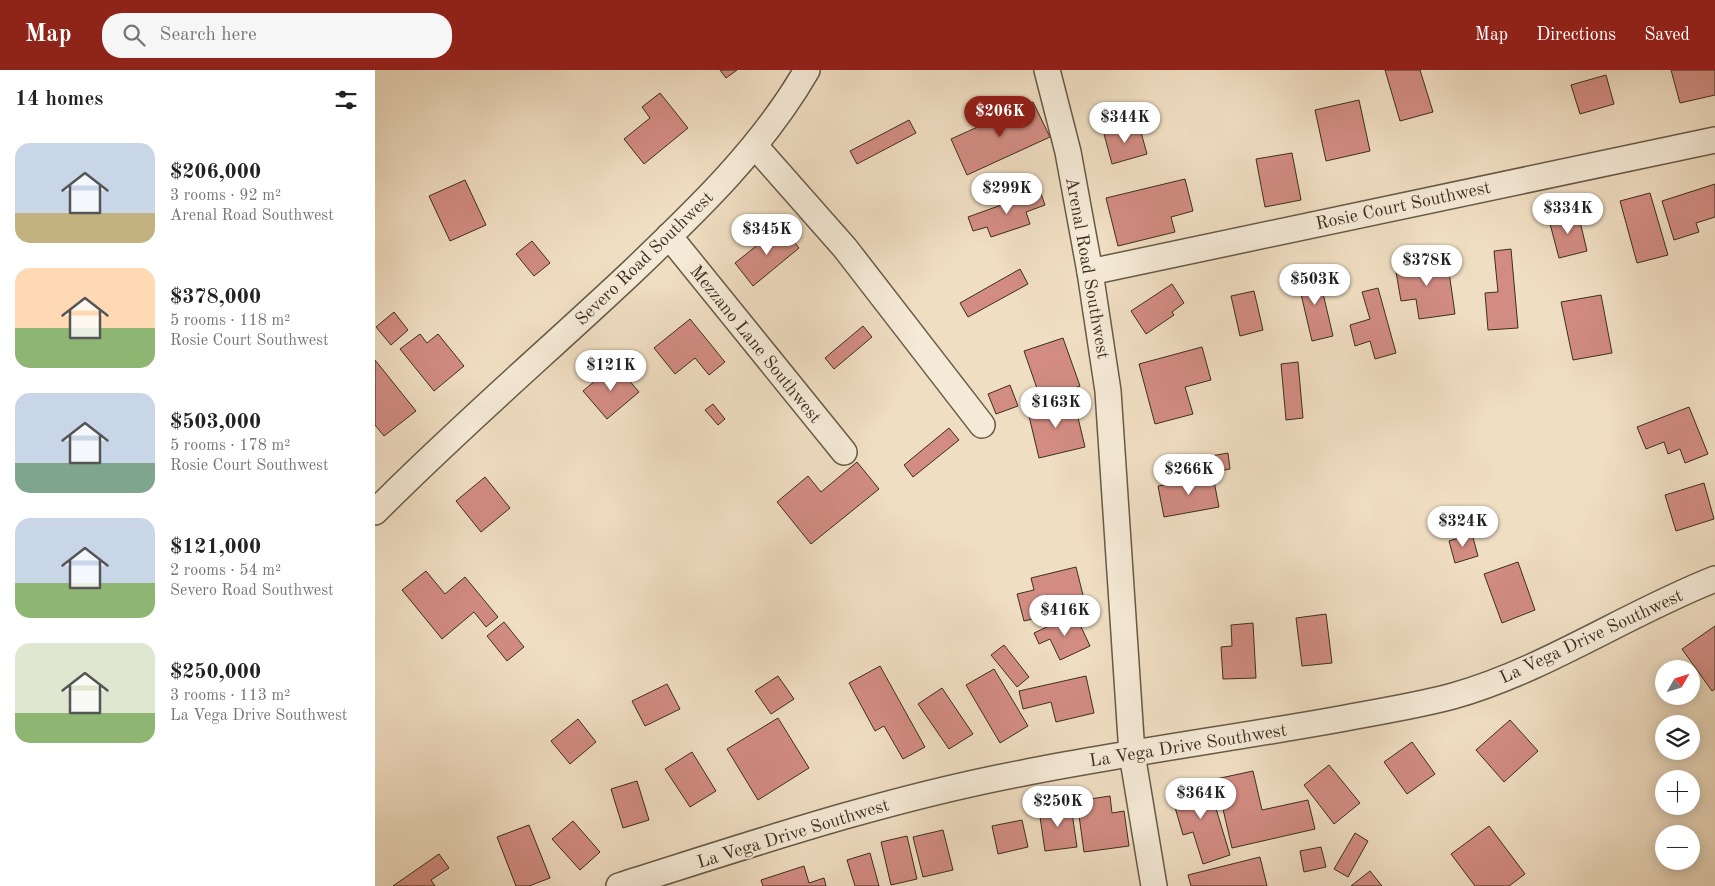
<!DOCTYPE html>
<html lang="en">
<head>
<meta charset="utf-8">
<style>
	:root { --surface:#fff; --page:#f6f6f6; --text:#222; --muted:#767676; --accent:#8f2418 }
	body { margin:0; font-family:"Old Standard TT",serif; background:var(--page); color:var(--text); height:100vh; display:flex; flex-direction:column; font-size:19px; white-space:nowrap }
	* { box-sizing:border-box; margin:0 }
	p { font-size:16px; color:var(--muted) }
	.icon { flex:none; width:28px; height:28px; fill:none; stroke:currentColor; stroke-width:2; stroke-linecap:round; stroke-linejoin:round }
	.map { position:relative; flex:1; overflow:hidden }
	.side { display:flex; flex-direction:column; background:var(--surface); width:375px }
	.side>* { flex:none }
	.needle { width:32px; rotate:51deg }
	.buttons { position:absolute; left:1280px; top:590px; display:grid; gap:10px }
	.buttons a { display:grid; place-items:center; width:45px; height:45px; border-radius:50%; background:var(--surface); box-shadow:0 2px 12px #0003; font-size:25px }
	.price { position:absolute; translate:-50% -42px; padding:0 11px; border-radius:18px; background:#fff; color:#222; font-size:16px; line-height:32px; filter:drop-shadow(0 1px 2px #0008) }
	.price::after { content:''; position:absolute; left:50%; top:30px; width:15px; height:11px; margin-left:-8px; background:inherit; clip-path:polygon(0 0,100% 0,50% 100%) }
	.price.selected { background:var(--accent); color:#fff }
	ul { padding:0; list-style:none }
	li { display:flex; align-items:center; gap:15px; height:125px; padding:0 15px }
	li span { display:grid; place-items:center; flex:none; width:140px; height:100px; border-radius:15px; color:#555 }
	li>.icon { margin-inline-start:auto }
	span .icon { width:60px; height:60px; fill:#fffc; stroke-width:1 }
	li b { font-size:21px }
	h2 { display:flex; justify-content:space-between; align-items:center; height:60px; padding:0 15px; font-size:21px }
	header { display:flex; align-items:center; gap:30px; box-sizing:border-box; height:70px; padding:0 25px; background:var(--accent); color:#fff }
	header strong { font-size:24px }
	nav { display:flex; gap:28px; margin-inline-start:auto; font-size:18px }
	.search { width:350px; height:45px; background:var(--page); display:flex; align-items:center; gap:12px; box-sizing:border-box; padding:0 18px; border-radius:20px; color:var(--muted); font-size:19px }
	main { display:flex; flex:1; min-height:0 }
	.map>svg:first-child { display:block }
	.building { fill:#d28c82; stroke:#3b2e1e }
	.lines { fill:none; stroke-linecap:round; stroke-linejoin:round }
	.minor-casing { stroke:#685a47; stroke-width:28 }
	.minor { stroke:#f5ead7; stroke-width:25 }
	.labels { text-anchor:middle; stroke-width:4; stroke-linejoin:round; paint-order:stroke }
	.street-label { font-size:18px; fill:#3b2e1e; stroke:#f5ead7 }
</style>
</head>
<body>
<header>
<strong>Map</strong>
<div class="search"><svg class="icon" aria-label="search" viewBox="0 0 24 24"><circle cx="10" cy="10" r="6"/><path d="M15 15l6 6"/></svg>Search here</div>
<nav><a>Map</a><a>Directions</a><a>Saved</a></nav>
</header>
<main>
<section class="side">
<h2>14 homes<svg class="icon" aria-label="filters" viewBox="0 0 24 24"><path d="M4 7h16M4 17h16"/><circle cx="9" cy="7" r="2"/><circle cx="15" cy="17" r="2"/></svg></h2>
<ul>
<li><span style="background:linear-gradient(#c9d6e8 70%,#c2b280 0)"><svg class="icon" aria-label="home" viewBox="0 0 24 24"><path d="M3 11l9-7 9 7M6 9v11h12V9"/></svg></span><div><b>$206,000</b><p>3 rooms · 92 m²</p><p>Arenal Road Southwest</p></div></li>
<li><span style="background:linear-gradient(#ffd9b3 60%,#8fb573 0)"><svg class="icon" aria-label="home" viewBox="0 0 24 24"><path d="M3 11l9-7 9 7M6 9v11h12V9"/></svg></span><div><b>$378,000</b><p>5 rooms · 118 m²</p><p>Rosie Court Southwest</p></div></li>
<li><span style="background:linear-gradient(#c9d6e8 70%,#7fa58c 0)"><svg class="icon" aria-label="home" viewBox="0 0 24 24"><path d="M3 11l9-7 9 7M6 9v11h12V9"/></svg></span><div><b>$503,000</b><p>5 rooms · 178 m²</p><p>Rosie Court Southwest</p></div></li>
<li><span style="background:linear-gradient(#c9d6e8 65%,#8fb573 0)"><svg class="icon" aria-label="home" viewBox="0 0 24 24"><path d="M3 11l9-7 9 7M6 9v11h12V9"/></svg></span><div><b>$121,000</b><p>2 rooms · 54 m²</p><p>Severo Road Southwest</p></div></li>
<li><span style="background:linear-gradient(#dfe7d0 70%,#8fb573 0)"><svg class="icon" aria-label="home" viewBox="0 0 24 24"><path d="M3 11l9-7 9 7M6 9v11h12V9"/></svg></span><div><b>$250,000</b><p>3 rooms · 113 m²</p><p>La Vega Drive Southwest</p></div></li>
</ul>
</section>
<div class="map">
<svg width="1340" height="816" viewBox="0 0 1340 816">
	<rect width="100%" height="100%" fill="#f0dec2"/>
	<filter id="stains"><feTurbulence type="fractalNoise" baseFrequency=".004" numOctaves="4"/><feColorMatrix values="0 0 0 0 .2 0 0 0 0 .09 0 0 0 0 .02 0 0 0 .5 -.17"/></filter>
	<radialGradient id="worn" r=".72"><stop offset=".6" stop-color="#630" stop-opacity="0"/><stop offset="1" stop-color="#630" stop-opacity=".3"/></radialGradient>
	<!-- building -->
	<g class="building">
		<path d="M 345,0 L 362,0 L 351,8 Z"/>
		<path d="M 1010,0 L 1045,0 L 1058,42 L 1025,51 Z"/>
		<path d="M 1296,0 L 1340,0 L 1340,25 L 1305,33 Z"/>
		<path d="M 1231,5 L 1239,34 L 1205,44 L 1196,15 Z"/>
		<path d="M 285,23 L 313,58 L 269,94 L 249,69 L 275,48 L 267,37 Z"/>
		<path d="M 984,30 L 995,81 L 951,91 L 940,40 Z"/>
		<path d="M 658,32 L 675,67 L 592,105 L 576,69 Z"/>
		<path d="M 534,50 L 541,63 L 482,94 L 475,81 Z"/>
		<path d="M 764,55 L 772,84 L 737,94 L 729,64 Z"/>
		<path d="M 917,83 L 926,130 L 890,137 L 881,89 Z"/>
		<path d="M 810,109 L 818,141 L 796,147 L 800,162 L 743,176 L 731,128 Z"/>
		<path d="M 90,110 L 111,155 L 75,171 L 54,126 Z"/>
		<path d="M 1340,114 L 1340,147 L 1321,153 L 1324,162 L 1299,170 L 1287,131 Z"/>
		<path d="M 665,121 L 670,135 L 651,142 L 655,154 L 616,167 L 612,157 L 598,161 L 593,147 Z"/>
		<path d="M 1275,123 L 1293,185 L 1262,193 L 1245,131 Z"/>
		<path d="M 1203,143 L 1212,181 L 1184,188 L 1174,150 Z"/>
		<path d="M 406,156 L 424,178 L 378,216 L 360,193 Z"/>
		<path d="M 157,171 L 175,193 L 159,206 L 141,184 Z"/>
		<path d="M 1136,179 L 1143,258 L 1113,260 L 1110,223 L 1123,222 L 1119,181 Z"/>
		<path d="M 1072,188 L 1080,244 L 1044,249 L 1041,229 L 1026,231 L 1020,196 Z"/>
		<path d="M 645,199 L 653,214 L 593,247 L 585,233 Z"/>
		<path d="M 943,202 L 958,266 L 937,271 L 922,207 Z"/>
		<path d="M 797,214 L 809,233 L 797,242 L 799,245 L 771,264 L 756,241 Z"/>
		<path d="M 1003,218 L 1021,283 L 1000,289 L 995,271 L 980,276 L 975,255 L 995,249 L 987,222 Z"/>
		<path d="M 879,221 L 888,260 L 865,266 L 856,226 Z"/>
		<path d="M 1226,225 L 1237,283 L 1198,290 L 1186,232 Z"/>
		<path d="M 19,242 L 33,260 L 16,275 L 1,257 Z"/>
		<path d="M 315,249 L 350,292 L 334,305 L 320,288 L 300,304 L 279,278 Z"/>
		<path d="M 488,256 L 497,267 L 459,299 L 450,288 Z"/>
		<path d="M 45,264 L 52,273 L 63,264 L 89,296 L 59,321 L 25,279 Z"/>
		<path d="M 688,268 L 705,316 L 666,330 L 649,281 Z"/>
		<path d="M 827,277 L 836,310 L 810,317 L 818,344 L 780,354 L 764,294 Z"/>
		<path d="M 0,290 L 41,341 L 9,366 L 0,355 Z"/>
		<path d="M 923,292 L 928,348 L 911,350 L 906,294 Z"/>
		<path d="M 240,294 L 264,322 L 232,349 L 208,321 Z"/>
		<path d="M 635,315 L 643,336 L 621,344 L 613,324 Z"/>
		<path d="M 699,331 L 710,377 L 664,388 L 653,342 Z"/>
		<path d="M 338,334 L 350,349 L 343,355 L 330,340 Z"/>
		<path d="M 1314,337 L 1333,384 L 1310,393 L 1305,379 L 1293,384 L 1289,372 L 1271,379 L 1262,357 Z"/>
		<path d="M 574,358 L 584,370 L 538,407 L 529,395 Z"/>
		<path d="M 853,383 L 855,399 L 811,407 L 808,391 Z"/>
		<path d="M 482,392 L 504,419 L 436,474 L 402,432 L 433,406 L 446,422 Z"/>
		<path d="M 838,406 L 844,437 L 789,447 L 783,416 Z"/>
		<path d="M 110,407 L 135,438 L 106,462 L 81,431 Z"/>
		<path d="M 1329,413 L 1339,449 L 1301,461 L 1290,425 Z"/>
		<path d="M 1097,464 L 1103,486 L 1080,493 L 1074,471 Z"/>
		<path d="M 1143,492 L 1160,540 L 1127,553 L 1109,504 Z"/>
		<path d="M 701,497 L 711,537 L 649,551 L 642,524 L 659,520 L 656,508 Z"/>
		<path d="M 51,501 L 70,524 L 90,507 L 123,547 L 111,557 L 99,542 L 67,569 L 27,520 Z"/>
		<path d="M 700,544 L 715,576 L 685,590 L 675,569 L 664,574 L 659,563 Z"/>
		<path d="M 951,544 L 957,593 L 927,596 L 921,548 Z"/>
		<path d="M 129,552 L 149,577 L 132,591 L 112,566 Z"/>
		<path d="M 878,553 L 881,608 L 848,609 L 846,577 L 857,576 L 856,555 Z"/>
		<path d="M 1340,556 L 1340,619 L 1337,621 L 1307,579 Z"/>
		<path d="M 629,575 L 654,607 L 642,617 L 616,585 Z"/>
		<path d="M 505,596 L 550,677 L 528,689 L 509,656 L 500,661 L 474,613 Z"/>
		<path d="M 619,599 L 653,656 L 625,673 L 591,615 Z"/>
		<path d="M 403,606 L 419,629 L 396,644 L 380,621 Z"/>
		<path d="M 711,606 L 719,643 L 681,652 L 676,632 L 648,639 L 644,621 Z"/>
		<path d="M 292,614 L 305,639 L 270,656 L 257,631 Z"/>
		<path d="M 567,618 L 598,664 L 574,679 L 543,634 Z"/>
		<path d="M 403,648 L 434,698 L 383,730 L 352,679 Z"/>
		<path d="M 203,649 L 221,672 L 195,694 L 176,671 Z"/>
		<path d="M 1135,650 L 1163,681 L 1129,712 L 1101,680 Z"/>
		<path d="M 1037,672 L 1060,704 L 1032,724 L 1009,692 Z"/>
		<path d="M 317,682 L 341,721 L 315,737 L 290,699 Z"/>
		<path d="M 954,695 L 985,733 L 959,754 L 929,715 Z"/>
		<path d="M 878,701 L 887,740 L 933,730 L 940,759 L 857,778 L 841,709 Z"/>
		<path d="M 832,709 L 855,785 L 828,794 L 818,762 L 808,765 L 795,720 Z"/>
		<path d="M 262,711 L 274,750 L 248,758 L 236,719 Z"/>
		<path d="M 735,726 L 737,743 L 749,741 L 754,776 L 709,782 L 702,731 Z"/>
		<path d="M 696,736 L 702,777 L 670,781 L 664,740 Z"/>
		<path d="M 647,750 L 653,777 L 623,784 L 617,756 Z"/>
		<path d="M 198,751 L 225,782 L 205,800 L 177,769 Z"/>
		<path d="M 154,755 L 175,808 L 154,816 L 141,816 L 122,767 Z"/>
		<path d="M 1114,756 L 1150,804 L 1134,816 L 1100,816 L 1076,784 Z"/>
		<path d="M 568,760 L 578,800 L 548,807 L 538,767 Z"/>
		<path d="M 980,763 L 993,771 L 973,807 L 959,799 Z"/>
		<path d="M 532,766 L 542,809 L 516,815 L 506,772 Z"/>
		<path d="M 946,777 L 951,797 L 929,802 L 925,781 Z"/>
		<path d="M 495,783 L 504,816 L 480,816 L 472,790 Z"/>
		<path d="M 64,784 L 74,798 L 56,810 L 60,816 L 18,816 Z"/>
		<path d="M 885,787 L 892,816 L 816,816 L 813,805 Z"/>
		<path d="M 429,796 L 434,813 L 449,808 L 451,816 L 388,816 L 386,810 Z"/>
		<path d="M 995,801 L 1007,816 L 976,816 Z"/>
	</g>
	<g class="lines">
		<!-- minor casing -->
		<g class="minor-casing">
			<g id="minor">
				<path d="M 672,0 L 693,82 L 715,202 L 733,321 L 757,684 L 779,816"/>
				<path d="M 380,76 L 470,178 L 607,355"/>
				<path d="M 294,166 L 469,382"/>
				<path d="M 715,202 L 1340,70"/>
				<path d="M 0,442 C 82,359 172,282 257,202 C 322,140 387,78 432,0"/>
				<path d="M 244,816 C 377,774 510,729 648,703 C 749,683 852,669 954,651 C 995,643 1037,637 1078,626 C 1170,600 1251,544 1340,509"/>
			</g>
		</g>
		<!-- minor -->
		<use href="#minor" class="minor"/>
	</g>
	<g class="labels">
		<!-- street labels -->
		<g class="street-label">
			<text transform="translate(1028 135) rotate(-12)" y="6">Rosie Court Southwest</text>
			<text transform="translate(269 188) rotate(-44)" y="6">Severo Road Southwest</text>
			<text transform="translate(713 198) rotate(80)" y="6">Arenal Road Southwest</text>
			<text transform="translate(381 274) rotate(51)" y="6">Mezzano Lane Southwest</text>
			<text transform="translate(1216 566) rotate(-25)" y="6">La Vega Drive Southwest</text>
			<text transform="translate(813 675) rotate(-9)" y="6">La Vega Drive Southwest</text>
			<text transform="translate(418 763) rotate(-17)" y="6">La Vega Drive Southwest</text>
		</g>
	</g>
	<rect width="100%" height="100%" filter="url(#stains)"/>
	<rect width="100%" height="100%" fill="url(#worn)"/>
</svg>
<div class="buttons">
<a><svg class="needle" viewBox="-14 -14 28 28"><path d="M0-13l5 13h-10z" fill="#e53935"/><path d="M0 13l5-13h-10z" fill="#767676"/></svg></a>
<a><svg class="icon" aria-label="layers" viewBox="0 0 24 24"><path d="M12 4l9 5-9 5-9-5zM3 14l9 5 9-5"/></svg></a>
<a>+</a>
<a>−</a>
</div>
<b class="price selected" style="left:625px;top:68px">$206K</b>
<b class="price" style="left:750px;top:74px">$344K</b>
<b class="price" style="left:632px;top:145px">$299K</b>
<b class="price" style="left:1193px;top:165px">$334K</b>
<b class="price" style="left:392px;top:186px">$345K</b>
<b class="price" style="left:1052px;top:217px">$378K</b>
<b class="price" style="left:940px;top:236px">$503K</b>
<b class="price" style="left:236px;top:322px">$121K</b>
<b class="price" style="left:681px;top:359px">$163K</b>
<b class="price" style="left:814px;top:426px">$266K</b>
<b class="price" style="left:1088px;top:478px">$324K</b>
<b class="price" style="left:690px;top:567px">$416K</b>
<b class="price" style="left:826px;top:750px">$364K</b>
<b class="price" style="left:683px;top:758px">$250K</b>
</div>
</main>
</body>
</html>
